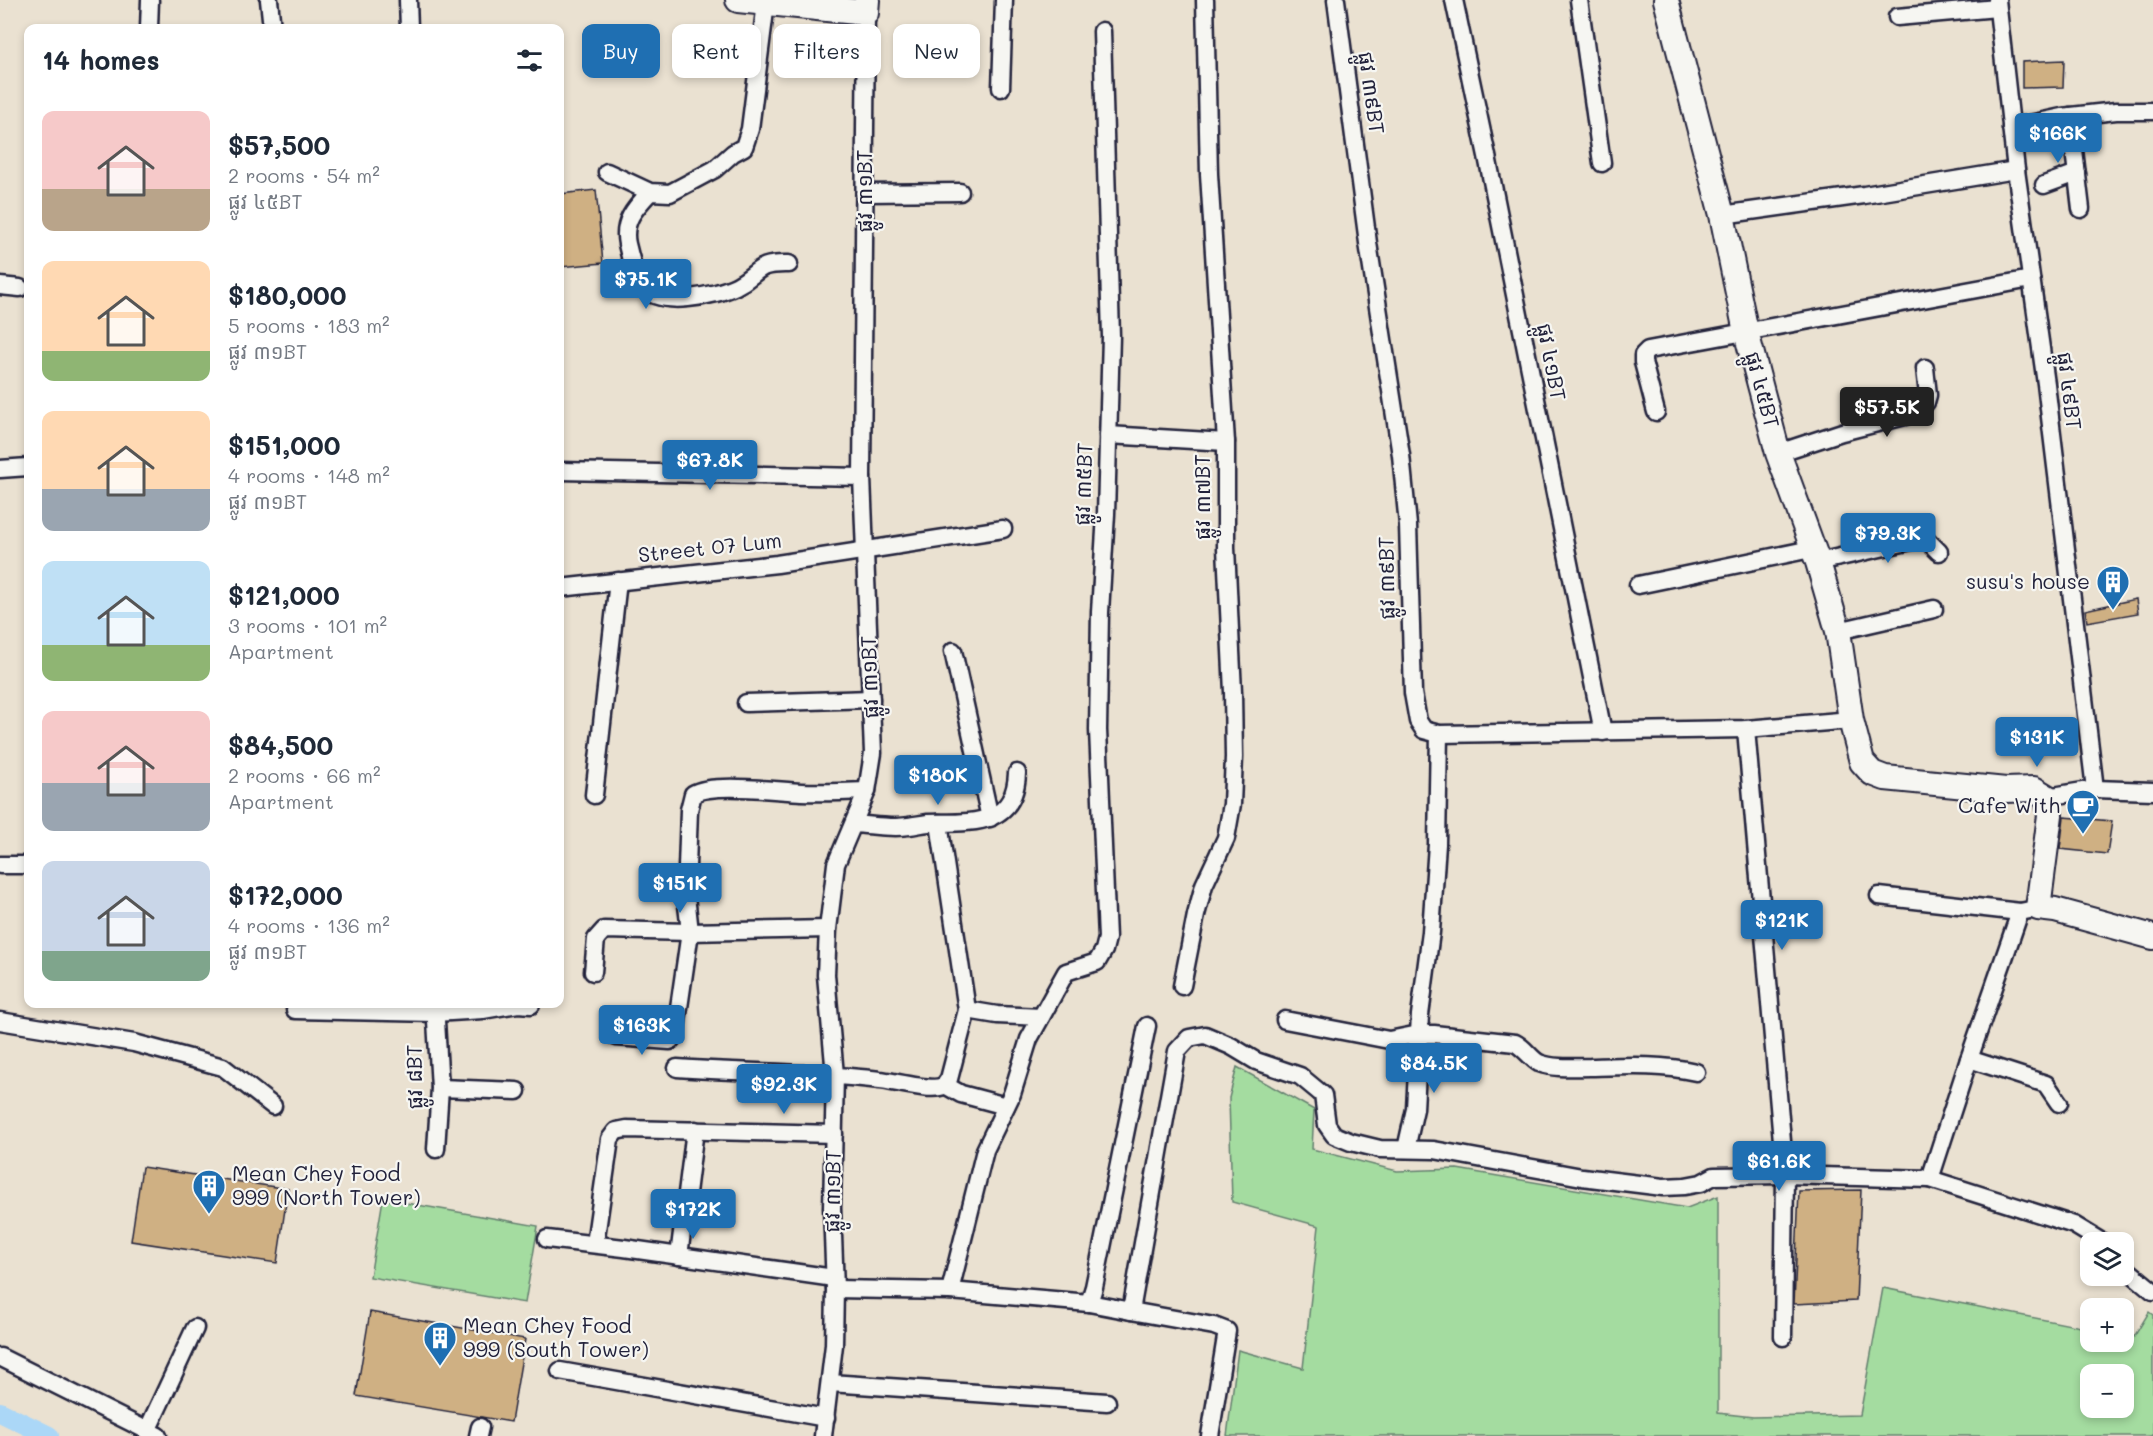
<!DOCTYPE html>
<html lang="en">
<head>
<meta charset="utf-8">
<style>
	:root { --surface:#fff; --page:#f2f2f3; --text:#1f2937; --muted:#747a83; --accent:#1f6fb2 }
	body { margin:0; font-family:Mali,"Noto Sans Khmer",sans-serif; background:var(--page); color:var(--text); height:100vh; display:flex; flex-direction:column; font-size:22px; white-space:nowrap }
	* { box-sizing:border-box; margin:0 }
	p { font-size:20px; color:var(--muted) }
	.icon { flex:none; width:33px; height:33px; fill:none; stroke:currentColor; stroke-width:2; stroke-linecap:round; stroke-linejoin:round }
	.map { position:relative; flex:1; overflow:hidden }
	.side { position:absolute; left:24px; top:24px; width:540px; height:984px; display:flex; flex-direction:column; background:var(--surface); border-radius:12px; box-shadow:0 3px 9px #0003 }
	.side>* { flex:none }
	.banner { position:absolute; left:582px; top:24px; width:570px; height:54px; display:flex; gap:12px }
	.fabs { position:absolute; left:2080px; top:1232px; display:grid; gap:12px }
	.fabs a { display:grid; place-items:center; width:54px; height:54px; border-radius:12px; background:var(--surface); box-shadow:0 3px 9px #0003; font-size:30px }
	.price { position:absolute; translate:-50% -51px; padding:0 14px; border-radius:6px; background:var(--accent); color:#fff; font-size:20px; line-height:39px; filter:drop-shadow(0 2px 3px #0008) }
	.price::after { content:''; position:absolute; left:50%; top:36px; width:18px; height:14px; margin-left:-9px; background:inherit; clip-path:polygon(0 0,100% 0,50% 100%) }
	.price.active { background:#222; color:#fff }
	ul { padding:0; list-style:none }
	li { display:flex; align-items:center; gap:18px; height:150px; padding:0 18px }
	li span { display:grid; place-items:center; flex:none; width:168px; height:120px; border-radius:12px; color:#555 }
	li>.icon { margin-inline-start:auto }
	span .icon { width:72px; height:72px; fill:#fffc; stroke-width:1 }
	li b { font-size:26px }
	h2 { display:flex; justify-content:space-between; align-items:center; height:72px; padding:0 18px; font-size:26px }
	.chip { padding:0 21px; border-radius:12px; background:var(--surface); box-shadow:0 3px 9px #0003; font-size:21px; line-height:54px }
	.chip.active { background:var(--accent); color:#fff }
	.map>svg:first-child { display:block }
	.green { fill:#a4dca0; stroke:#637f6e; stroke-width:1.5; fill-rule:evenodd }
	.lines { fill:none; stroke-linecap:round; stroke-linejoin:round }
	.canal { stroke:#abd7f7; stroke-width:20 }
	.building { fill:#cfb083; stroke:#22223b; stroke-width:1.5 }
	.street-casing { stroke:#22223b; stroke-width:21 }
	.secondary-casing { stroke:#22223b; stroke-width:28 }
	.street { stroke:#f6f6f2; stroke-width:16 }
	.secondary { stroke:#f6f6f2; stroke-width:24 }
	.labels { text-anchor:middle; stroke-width:4.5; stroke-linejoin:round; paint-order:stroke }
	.street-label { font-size:21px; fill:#22223b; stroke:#f6f6f2 }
	.poi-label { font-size:21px; fill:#22223b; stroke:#f6f6f2; text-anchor:end }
</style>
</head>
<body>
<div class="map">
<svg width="2153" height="1436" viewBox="0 0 2153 1436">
	<rect width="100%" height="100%" fill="#eae1d1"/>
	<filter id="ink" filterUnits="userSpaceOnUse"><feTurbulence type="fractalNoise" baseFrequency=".0167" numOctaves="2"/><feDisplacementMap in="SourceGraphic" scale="12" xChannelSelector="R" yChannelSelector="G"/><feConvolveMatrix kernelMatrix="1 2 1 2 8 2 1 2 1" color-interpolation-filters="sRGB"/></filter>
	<g filter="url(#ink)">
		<!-- green -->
		<g class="green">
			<path d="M 1237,1067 L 1314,1110 L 1312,1149 L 1397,1171 L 1457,1169 L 1687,1208 L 1718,1196 L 1718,1413 L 1753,1417 L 1860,1415 L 1883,1288 L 2091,1329 L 2091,1341 L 2124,1341 L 2124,1335 L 2134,1337 L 2149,1312 L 2153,1315 L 2153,1436 L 1227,1436 L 1238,1350 L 1303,1368 L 1319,1226 L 1232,1202 L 1229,1098 ZM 2091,1374 L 2124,1374 L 2124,1407 L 2091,1407 Z"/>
			<path d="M 383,1199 L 538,1226 L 525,1303 L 370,1277 Z"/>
		</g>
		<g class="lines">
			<!-- canal -->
			<path class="canal" d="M 0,1412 L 49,1436"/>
		</g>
		<!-- building -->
		<g class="building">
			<path d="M 2064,60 L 2063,87 L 2022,88 L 2022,62 Z"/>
			<path d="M 596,190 L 603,263 L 560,267 L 560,194 Z"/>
			<path d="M 2136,599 L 2138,613 L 2087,622 L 2085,610 Z"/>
			<path d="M 2064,817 L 2112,821 L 2107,854 L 2060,849 Z"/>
			<path d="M 142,1167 L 288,1189 L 277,1263 L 131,1241 Z"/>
			<path d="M 1861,1190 L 1856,1301 L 1794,1304 L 1799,1191 Z"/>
			<path d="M 370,1312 L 525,1339 L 511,1422 L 356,1396 Z"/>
		</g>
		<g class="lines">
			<!-- street casing -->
			<g class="street-casing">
				<g id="street">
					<path d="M 269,0 L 272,28"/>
					<path d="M 408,0 L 409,28"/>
					<path d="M 1336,0 L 1368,243 L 1401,455 L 1408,525 L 1413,693 L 1418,721 L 1424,730 L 1439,734 L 1746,729 L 1851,720"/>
					<path d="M 1454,0 L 1487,156 L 1603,732"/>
					<path d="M 1579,0 L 1602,163"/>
					<path d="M 1997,0 L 2016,170 L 2046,384 L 2095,789"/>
					<path d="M 1897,17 L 1997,8"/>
					<path d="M 149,28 L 150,0"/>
					<path d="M 1001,88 L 1004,0"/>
					<path d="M 2070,116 L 2081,209"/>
					<path d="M 2011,128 L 2062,117 L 2116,111 L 2153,111"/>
					<path d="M 607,172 L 650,192 L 670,193 L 715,169 L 733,153 L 744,147 L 750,129 L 766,3"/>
					<path d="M 2044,185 L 2077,173"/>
					<path d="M 650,192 C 636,207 622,221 627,244 C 630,257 634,275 643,287 C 660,308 715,296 736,286 C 761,273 754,263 789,264"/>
					<path d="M 865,193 L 960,192"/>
					<path d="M 1722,215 L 1864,195 L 2016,170"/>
					<path d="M 0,286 L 20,288"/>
					<path d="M 1656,412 L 1643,362 L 1643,355 L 1648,350 L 2031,279"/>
					<path d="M 1108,435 L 1226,442"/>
					<path d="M 1778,453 L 1842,432 L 1905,416 L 1921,408 L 1926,402 L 1928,395 L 1925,368"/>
					<path d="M 0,469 L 28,467"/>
					<path d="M 560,471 L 862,477"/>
					<path d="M 1818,562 L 1925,538 L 1939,552"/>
					<path d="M 1638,585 L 1811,549"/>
					<path d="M 560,588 L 777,564 L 1003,529"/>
					<path d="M 1838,631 L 1934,609"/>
					<path d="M 953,651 L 990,818"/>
					<path d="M 746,703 L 871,699"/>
					<path d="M 1746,729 L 1785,1175 L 1783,1337"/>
					<path d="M 594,795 L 618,581"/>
					<path d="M 2047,797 L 2095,789 L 2153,791"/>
					<path d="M 854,824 C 872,825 892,829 909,826 C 916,825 921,824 928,823 C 969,822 1015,828 1017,773"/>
					<path d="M 0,865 L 28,865"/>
					<path d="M 1879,896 L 2020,912 L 2030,910"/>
					<path d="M 593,972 L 596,939 L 604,930 L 690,932 L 828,929"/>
					<path d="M 1182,986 L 1196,915 L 1204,885 L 1226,838 L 1232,804 L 1234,757 L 1233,692 L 1226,548 L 1226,442 L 1209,174 L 1205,0"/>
					<path d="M 435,1004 L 440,1088 L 436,1149"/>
					<path d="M 295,1010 L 435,1013 L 483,1010 L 518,1004 L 531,1005"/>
					<path d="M 967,1010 L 997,1015 L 1041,1017"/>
					<path d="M 1285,1020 L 1389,1040 L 1419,1034 L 1434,1034 L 1515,1043 C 1525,1048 1531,1059 1539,1063 C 1555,1069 1574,1067 1590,1067 C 1626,1066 1661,1064 1696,1072"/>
					<path d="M 0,1021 L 134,1043 L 223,1067 L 273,1106"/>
					<path d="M 616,1037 L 670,1041 L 675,1035 L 690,932 L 686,896 L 689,810 L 693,794 C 712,782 777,791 801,792 C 823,793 845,792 867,791"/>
					<path d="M 1969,1059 L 2046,1084 L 2059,1103"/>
					<path d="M 677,1068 C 745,1073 812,1072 880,1080 C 893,1081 932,1092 943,1086 C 946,1084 947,1081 949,1079 L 967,1010 L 939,823"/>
					<path d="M 945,1085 L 961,1094 L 1006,1106"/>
					<path d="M 440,1088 L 517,1091"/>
					<path d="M 1406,1149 L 1415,1109 L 1420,1015 L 1431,932 L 1437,844 L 1439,734"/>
					<path d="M 1930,1179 L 1969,1059 L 2020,912"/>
					<path d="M 547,1239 L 624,1248 L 834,1278"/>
					<path d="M 595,1244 L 610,1139 L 616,1131 L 626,1129 L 834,1134"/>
					<path d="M 679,1256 L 695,1130"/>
					<path d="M 2124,1267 L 2153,1291"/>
					<path d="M 835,1289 L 950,1291 L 1089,1303 L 1131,1311"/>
					<path d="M 950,1291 L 985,1150 L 1012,1094 L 1029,1039 L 1066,972 L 1097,962 L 1104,950 L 1107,938 L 1098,730 L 1100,612 L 1106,514 L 1111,336 L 1102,31"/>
					<path d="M 1089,1303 L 1094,1287 L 1147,1026"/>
					<path d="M 0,1357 L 158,1436"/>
					<path d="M 560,1371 L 826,1418"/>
					<path d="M 830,1383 L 1107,1402"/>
					<path d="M 147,1431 L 195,1328"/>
					<path d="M 478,1436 L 480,1427"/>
					<path d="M 823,1436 L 834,1345 L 835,1289 L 832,1208 L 835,1075 L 826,975 L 828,929 L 836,864 L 867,791 L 873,753 L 862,477 L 866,13"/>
					<path d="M 1210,1436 L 1227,1331 L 1214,1326 L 1131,1311 L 1177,1051 L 1189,1038 L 1205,1035 L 1231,1046 L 1256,1061 L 1300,1076 L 1323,1095 L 1327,1125 L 1334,1135 L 1351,1142 L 1380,1149 L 1434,1150 L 1582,1177 L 1663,1187 L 1685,1186 L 1701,1183 L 1714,1176 L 1785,1175 L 1930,1179 L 2074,1225 L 2102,1242"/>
				</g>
			</g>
			<!-- secondary casing -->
			<g class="secondary-casing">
				<g id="secondary">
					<path d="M 738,0 L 866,13 L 867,0"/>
					<path d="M 1666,0 L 1722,215 L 1746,332 L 1778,453 L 1818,562 L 1838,631 L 1851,720 L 1862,762 L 1872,773 L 1885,778 L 2006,790 L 2034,789 L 2047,797 L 2050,815 L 2038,908 L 2055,910 L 2153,937"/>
				</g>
			</g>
			<!-- street -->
			<use href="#street" class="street"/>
			<!-- secondary -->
			<use href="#secondary" class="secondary"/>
		</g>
	</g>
	<!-- icons -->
	<defs>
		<g id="building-pin" transform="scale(1.725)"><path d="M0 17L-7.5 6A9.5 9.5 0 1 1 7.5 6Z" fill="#1f6fb2" stroke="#f6f6f2"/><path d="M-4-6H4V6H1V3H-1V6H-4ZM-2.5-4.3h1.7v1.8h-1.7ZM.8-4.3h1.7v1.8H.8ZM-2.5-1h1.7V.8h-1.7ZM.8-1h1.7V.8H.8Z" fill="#fff"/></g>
		<g id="cafe-pin" transform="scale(1.725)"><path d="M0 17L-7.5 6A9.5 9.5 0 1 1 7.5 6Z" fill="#1f6fb2" stroke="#f6f6f2"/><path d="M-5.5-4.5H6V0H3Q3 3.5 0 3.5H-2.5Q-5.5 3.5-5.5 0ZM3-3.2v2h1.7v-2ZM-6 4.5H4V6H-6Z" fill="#fff"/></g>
	</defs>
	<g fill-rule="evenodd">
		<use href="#building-pin" x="2113" y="582"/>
		<use href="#cafe-pin" x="2083" y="806"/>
		<use href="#building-pin" x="209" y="1186"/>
		<use href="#building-pin" x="440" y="1338"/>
	</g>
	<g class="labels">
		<!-- street labels -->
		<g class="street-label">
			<text transform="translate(1371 93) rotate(82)" y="7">ផ្លូវ ៣៩BT</text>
			<text transform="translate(865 191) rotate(-90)" y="7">ផ្លូវ ៣១BT</text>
			<text transform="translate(1551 362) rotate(79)" y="7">ផ្លូវ ៤១BT</text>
			<text transform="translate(1762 390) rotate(75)" y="7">ផ្លូវ ៤៥BT</text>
			<text transform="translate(2069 391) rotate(83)" y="7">ផ្លូវ ៤៩BT</text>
			<text transform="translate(1084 484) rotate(-88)" y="7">ផ្លូវ ៣៥BT</text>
			<text transform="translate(1203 497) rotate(-90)" y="7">ផ្លូវ ៣៧BT</text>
			<text transform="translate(710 548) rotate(-6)" y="7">Street 07 Lum</text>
			<text transform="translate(1387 578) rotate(-91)" y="7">ផ្លូវ ៣៩BT</text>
			<text transform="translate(870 677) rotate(-92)" y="7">ផ្លូវ ៣១BT</text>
			<text transform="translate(415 1077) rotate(-91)" y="7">ផ្លូវ ៨BT</text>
			<text transform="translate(833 1191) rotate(-89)" y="7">ផ្លូវ ៣១BT</text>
		</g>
		<!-- poi labels -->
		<g class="poi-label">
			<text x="2090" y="589">susu's house</text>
			<text x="2060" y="813">Cafe With</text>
			<text x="232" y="1181" text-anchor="start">Mean Chey Food<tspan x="232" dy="24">999 (North Tower)</tspan></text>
			<text x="463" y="1333" text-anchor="start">Mean Chey Food<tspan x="463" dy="24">999 (South Tower)</tspan></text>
		</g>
	</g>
</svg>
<div class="fabs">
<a><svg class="icon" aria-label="layers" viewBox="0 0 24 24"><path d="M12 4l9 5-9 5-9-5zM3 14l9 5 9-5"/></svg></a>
<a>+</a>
<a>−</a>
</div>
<b class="price" style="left:2058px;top:164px">$166K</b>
<b class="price" style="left:646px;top:310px">$75.1K</b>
<b class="price active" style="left:1887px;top:438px">$57.5K</b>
<b class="price" style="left:710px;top:491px">$67.8K</b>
<b class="price" style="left:1888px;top:564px">$79.3K</b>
<b class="price" style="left:2037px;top:768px">$131K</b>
<b class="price" style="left:938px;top:806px">$180K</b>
<b class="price" style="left:680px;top:914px">$151K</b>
<b class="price" style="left:1782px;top:951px">$121K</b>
<b class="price" style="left:642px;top:1056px">$163K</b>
<b class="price" style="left:1434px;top:1094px">$84.5K</b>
<b class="price" style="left:784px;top:1115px">$92.3K</b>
<b class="price" style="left:1779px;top:1192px">$61.6K</b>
<b class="price" style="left:693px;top:1240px">$172K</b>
<div class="banner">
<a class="chip active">Buy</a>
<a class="chip">Rent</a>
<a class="chip">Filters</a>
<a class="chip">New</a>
</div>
<section class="side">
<h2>14 homes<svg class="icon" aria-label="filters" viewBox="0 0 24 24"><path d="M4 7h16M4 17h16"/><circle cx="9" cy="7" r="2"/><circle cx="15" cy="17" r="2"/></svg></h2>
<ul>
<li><span style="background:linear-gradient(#f6c9c9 65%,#b9a48a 0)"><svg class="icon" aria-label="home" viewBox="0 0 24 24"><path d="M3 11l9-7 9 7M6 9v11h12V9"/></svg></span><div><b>$57,500</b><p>2 rooms · 54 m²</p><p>ផ្លូវ ៤៥BT</p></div></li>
<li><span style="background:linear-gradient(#ffd9b3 75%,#8fb573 0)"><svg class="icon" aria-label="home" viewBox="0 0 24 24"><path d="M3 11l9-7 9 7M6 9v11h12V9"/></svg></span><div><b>$180,000</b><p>5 rooms · 183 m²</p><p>ផ្លូវ ៣១BT</p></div></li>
<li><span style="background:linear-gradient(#ffd9b3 65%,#9aa5b1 0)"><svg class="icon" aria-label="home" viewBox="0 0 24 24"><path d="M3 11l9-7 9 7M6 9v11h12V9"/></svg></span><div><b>$151,000</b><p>4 rooms · 148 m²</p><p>ផ្លូវ ៣១BT</p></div></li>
<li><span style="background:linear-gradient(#bfe0f5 70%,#8fb573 0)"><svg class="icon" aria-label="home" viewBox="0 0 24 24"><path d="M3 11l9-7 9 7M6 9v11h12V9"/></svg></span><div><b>$121,000</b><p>3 rooms · 101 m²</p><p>Apartment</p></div></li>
<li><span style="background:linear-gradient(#f6c9c9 60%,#9aa5b1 0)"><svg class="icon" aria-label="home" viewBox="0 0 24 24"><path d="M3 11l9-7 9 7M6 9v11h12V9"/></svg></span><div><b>$84,500</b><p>2 rooms · 66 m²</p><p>Apartment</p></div></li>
<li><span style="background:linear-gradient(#c9d6e8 75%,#7fa58c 0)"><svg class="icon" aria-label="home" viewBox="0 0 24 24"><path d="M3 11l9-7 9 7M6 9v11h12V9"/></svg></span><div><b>$172,000</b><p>4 rooms · 136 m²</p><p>ផ្លូវ ៣១BT</p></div></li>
</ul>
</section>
</div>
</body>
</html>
